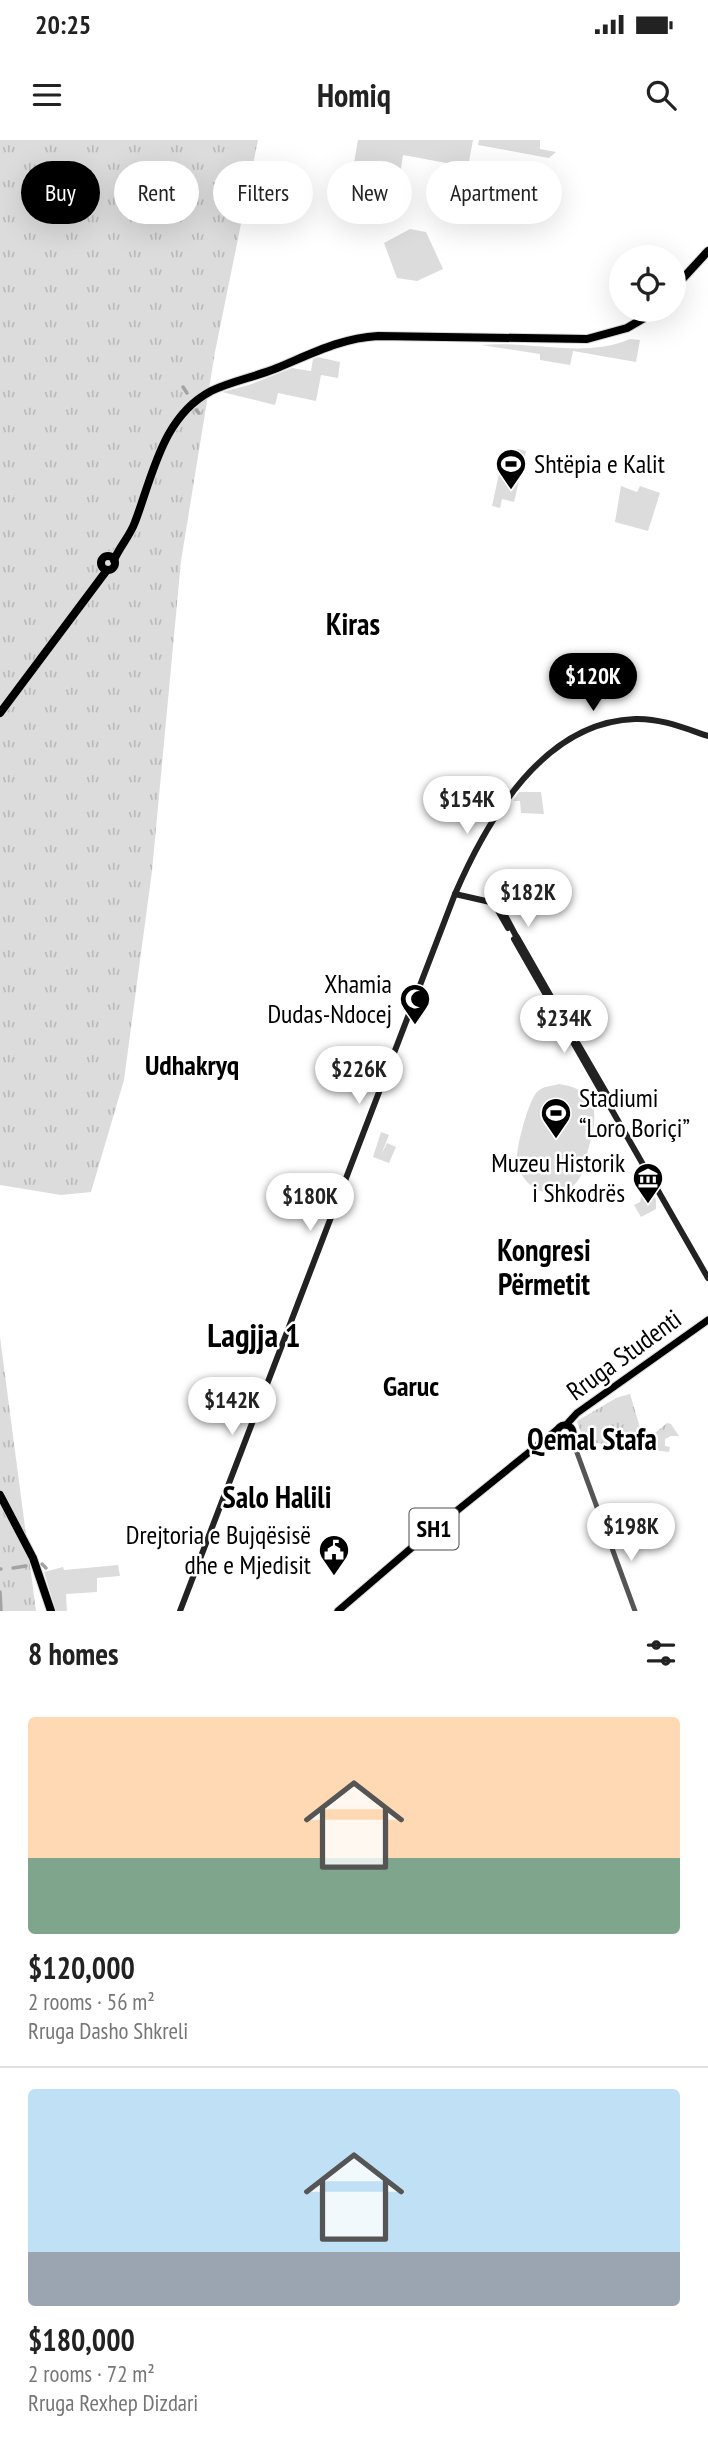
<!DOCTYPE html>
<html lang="en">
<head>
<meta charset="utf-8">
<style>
	:root { --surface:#fff; --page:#f2f2f2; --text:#222; --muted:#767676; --line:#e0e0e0; --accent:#000 }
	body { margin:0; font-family:"PT Sans Narrow",sans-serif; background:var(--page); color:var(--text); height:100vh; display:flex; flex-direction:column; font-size:26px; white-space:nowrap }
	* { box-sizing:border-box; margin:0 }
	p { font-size:23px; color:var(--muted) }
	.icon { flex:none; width:38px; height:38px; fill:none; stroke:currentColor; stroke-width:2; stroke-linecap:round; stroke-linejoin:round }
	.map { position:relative; height:1471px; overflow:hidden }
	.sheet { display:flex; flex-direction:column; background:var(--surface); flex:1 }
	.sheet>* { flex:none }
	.banner { position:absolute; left:21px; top:21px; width:667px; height:63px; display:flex; gap:14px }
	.fabs { position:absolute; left:609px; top:105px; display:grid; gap:14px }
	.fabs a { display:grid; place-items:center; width:77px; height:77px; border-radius:50%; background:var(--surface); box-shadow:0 7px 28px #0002; font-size:35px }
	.price { position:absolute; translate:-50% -60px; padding:0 16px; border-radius:24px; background:#fff; color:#222; font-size:23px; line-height:46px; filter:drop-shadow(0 2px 4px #0008) }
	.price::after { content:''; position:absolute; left:50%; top:42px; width:21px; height:16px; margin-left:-10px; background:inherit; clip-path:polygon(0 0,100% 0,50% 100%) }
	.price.selected { background:var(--accent); color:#fff }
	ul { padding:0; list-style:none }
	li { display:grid; align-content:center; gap:14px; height:371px; padding:0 28px }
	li+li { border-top:2px solid var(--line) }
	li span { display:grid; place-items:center; height:217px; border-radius:7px; color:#555 }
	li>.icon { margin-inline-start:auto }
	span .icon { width:126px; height:126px; fill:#fffc; stroke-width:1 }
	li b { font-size:30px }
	h2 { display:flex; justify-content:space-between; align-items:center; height:84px; padding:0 28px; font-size:30px }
	.pill { padding:0 24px; border-radius:32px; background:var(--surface); box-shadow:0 7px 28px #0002; font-size:24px; line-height:63px }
	.pill.selected { background:var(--accent); color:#fff }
	.status { display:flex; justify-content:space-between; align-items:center; height:49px; padding:0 35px; background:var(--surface); direction:ltr }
	.status svg { height:19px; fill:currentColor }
	header { display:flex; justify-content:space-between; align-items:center; height:91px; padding:0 28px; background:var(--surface); font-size:32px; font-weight:800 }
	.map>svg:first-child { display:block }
	.green { fill:#dcdcdc }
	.park { fill:url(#park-tufts) }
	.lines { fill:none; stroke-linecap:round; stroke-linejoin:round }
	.canal { stroke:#a3a3a3; stroke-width:3.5 }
	.primary-casing { stroke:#dbdbdb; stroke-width:9 }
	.trunk-casing { stroke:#dbdbdb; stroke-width:10 }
	.tertiary { stroke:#555; stroke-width:5 }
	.secondary { stroke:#222; stroke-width:6 }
	.primary { stroke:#000; stroke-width:7 }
	.trunk { stroke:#000; stroke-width:8 }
	.labels { text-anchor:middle; stroke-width:5; stroke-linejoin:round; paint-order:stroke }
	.shield { fill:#fff; stroke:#4c4c4c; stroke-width:2 }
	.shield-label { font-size:24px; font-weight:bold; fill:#000 }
	.poi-label { font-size:26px; fill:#000; stroke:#fff; text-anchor:end }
	.street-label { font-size:26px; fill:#000; stroke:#fff }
	.neighbourhood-label { font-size:28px; font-weight:bold; fill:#000; stroke:#fff }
	.quarter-label { font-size:30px; font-weight:bold; fill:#000; stroke:#fff }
	.district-label { font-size:33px; font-weight:bold; fill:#000; stroke:#fff }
</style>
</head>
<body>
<div class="status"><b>20:25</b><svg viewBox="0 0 49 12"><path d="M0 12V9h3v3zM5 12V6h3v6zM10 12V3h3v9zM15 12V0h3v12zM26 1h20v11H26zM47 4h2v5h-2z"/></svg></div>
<header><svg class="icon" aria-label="menu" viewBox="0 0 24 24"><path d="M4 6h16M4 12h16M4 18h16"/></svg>Homiq<svg class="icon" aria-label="search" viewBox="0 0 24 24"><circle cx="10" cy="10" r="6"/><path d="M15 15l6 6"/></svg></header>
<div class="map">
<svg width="708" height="1471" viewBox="0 0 708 1471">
	<defs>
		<pattern id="park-tufts" width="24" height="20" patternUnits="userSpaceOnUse" patternTransform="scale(1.75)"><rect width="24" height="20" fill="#dcdcdc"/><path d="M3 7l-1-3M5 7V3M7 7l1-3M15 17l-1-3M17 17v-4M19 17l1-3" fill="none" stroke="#bbb"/></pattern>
	</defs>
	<rect width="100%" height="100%" fill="#fff"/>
	<!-- green -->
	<g class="green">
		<path d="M 358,0 L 473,0 L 468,27 L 403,15 L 399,42 L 352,34 Z"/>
		<path d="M 479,0 L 540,0 L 540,9 L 556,12 L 549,18 L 478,5 Z"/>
		<path d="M 410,89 L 426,92 L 443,129 L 417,141 L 397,138 L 384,103 Z"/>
		<path d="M 630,199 L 640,200 L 636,222 L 573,211 L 570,225 L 540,220 L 540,214 L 481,205 C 529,200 584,219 630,199 Z"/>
		<path d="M 318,217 L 340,222 L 338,238 L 321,235 L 316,261 L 278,253 L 275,265 L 222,252 L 249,245 L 292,228 L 311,231 L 313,219 Z"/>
		<path d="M 518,309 L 526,311 L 514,362 L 502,359 L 500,368 L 492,366 L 500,329 L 508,330 L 514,310 Z"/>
		<path d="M 621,346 L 637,352 L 640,346 L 660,353 L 648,391 L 615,382 Z"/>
		<path d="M 519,652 L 541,652 L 544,674 L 521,673 L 520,661 L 513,661 Z"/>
		<path d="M 559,944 C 604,951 597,980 587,1014 C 585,1024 583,1036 575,1044 C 558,1060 531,1054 521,1033 C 519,1028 517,1022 517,1017 C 517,1005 529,958 538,951 C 544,946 552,946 559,944 Z"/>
		<path d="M 381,992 L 389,995 L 381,1015 L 387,1003 L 396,1007 L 389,1023 L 373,1017 Z"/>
		<path d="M 651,1051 L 656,1060 L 656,1069 L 641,1077 L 634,1065 L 640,1062 L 642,1054 Z"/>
		<path d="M 118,1425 L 120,1436 L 97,1438 L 97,1452 L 66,1454 L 67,1471 L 56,1471 L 44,1432 L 63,1427 L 64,1430 Z"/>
	</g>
	<!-- park -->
	<g class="park">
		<path d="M 0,0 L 258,0 L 215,212 L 181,421 L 152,731 L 124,940 L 91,1052 L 61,1055 L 0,1045 Z"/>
		<path d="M 0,1197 L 36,1471 L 0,1471 Z"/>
		<path d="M 630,1254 L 644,1301 L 649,1301 L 650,1297 L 667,1283 L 671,1284 L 679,1296 L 671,1296 L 665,1299 L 665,1306 L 670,1307 L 669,1312 L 596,1303 C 584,1300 580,1292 577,1281 L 616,1258 Z"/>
	</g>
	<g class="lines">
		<!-- canal -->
		<g class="canal">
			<path d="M 661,176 L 662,171"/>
			<path d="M 183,247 L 187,253"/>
			<path d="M 196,270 L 199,273"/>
			<path d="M 42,1424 L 46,1428"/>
			<path d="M 13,1428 L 26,1426"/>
			<path d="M 0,1429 L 1,1429"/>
			<path d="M 0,1452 L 1,1471"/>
		</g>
		<!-- primary casing -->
		<g class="primary-casing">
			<g id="primary">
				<path d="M 566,1285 L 577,1273 L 708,1180"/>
				<circle cx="565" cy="1293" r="8"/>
				<path d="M 338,1471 L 423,1398 L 558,1289"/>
			</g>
		</g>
		<!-- trunk casing -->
		<g class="trunk-casing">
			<g id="trunk">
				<path d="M 674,148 L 708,111"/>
				<circle cx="108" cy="423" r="7"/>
				<path d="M 114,420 C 120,406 130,396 135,382 C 153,335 162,277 211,251 C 232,241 255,237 277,228 C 311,214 341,198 378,196 L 587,199 L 627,188 L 658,170"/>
				<path d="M 0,573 L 107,430"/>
				<path d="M 0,1355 L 33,1418 L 51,1471"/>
			</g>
		</g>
		<!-- tertiary -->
		<path class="tertiary" d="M 569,1299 L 576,1310 L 635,1471"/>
		<!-- secondary -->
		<g class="secondary">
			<path d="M 455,754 L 499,764 L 516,796"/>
			<path d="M 496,767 L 508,788"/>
			<path d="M 517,797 L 562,876"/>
			<path d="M 514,799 L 708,1138"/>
			<path d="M 578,904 L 611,961"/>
			<path d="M 180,1471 L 455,754 C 487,680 544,582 635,579 C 660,578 684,588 708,596"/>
		</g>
		<!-- primary -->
		<use href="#primary" class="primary"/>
		<!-- trunk -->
		<use href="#trunk" class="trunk"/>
	</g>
	<!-- icons -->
	<defs>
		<g id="stadium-pin" transform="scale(1.575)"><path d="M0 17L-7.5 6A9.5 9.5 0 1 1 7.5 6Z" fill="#000" stroke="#fff"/><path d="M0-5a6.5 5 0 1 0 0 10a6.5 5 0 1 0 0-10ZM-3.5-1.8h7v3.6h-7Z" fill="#fff"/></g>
		<g id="mosque-pin" transform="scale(1.575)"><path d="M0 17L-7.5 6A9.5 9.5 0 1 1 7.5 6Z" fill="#000" stroke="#fff"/><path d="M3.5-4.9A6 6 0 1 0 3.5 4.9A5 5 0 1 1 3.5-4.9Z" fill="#fff"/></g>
		<g id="museum-pin" transform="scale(1.575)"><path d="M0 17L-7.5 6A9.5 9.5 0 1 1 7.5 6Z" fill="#000" stroke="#fff"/><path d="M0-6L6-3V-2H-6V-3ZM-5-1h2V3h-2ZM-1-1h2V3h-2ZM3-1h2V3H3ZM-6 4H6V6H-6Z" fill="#fff"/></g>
		<g id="civic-pin" transform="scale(1.575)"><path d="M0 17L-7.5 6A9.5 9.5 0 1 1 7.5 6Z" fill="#000" stroke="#fff"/><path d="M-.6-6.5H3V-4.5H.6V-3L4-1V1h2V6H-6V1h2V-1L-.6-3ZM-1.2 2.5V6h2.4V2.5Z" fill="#fff"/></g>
	</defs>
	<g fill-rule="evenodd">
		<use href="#stadium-pin" x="511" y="324"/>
		<use href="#mosque-pin" x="415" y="859"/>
		<use href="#stadium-pin" x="556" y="973"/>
		<use href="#museum-pin" x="648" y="1038"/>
		<use href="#civic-pin" x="334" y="1410"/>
	</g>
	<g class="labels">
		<!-- shield labels -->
		<rect class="shield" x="409.5" y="1368.5" width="49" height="41" rx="5"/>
		<g class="shield-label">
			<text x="434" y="1397">SH1</text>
		</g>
		<!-- poi labels -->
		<g class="poi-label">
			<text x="534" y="333" text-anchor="start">Shtëpia e Kalit</text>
			<text x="392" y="853">Xhamia<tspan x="392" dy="30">Dudas-Ndocej</tspan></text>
			<text x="579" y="967" text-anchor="start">Stadiumi<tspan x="579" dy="30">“Loro Boriçi”</tspan></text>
			<text x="625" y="1032">Muzeu Historik<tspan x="625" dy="30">i Shkodrës</tspan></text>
			<text x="311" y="1404">Drejtoria e Bujqësisë<tspan x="311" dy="30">dhe e Mjedisit</tspan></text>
		</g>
		<!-- street labels -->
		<g class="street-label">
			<text transform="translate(624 1215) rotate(-36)" y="9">Rruga Studenti</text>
		</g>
		<!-- neighbourhood labels -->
		<g class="neighbourhood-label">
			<text x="192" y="935">Udhakryq</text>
			<text x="411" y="1256">Garuc</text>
		</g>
		<!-- quarter labels -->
		<g class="quarter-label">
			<text x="353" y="495">Kiras</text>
			<text x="544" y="1121">Kongresi<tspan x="544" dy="34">Përmetit</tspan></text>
			<text x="592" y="1310">Qemal Stafa</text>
			<text x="277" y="1368">Salo Halili</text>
		</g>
		<!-- district labels -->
		<g class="district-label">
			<text x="254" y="1207">Lagjja 1</text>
		</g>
	</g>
</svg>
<div class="fabs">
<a><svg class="icon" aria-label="locate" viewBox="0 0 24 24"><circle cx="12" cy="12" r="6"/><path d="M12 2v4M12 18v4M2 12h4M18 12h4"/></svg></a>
</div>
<b class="price selected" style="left:593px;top:573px">$120K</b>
<b class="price" style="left:467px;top:696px">$154K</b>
<b class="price" style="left:528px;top:789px">$182K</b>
<b class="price" style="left:564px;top:915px">$234K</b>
<b class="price" style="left:359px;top:966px">$226K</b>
<b class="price" style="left:310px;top:1093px">$180K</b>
<b class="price" style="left:232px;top:1297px">$142K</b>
<b class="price" style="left:631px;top:1423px">$198K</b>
<div class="banner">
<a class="pill selected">Buy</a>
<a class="pill">Rent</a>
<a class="pill">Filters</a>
<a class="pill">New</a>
<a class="pill">Apartment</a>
</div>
</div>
<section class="sheet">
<h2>8 homes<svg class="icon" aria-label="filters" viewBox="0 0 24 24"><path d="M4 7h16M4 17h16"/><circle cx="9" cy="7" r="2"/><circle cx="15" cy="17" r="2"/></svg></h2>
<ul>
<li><span style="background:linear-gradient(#ffd9b3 65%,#7fa58c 0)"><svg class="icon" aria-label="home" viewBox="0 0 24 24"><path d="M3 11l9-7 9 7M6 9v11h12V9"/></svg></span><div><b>$120,000</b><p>2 rooms · 56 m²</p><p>Rruga Dasho Shkreli</p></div></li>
<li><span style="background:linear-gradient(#bfe0f5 75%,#9aa5b1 0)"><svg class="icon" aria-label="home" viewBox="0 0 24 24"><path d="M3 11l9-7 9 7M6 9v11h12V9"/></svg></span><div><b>$180,000</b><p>2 rooms · 72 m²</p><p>Rruga Rexhep Dizdari</p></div></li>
</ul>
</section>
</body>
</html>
